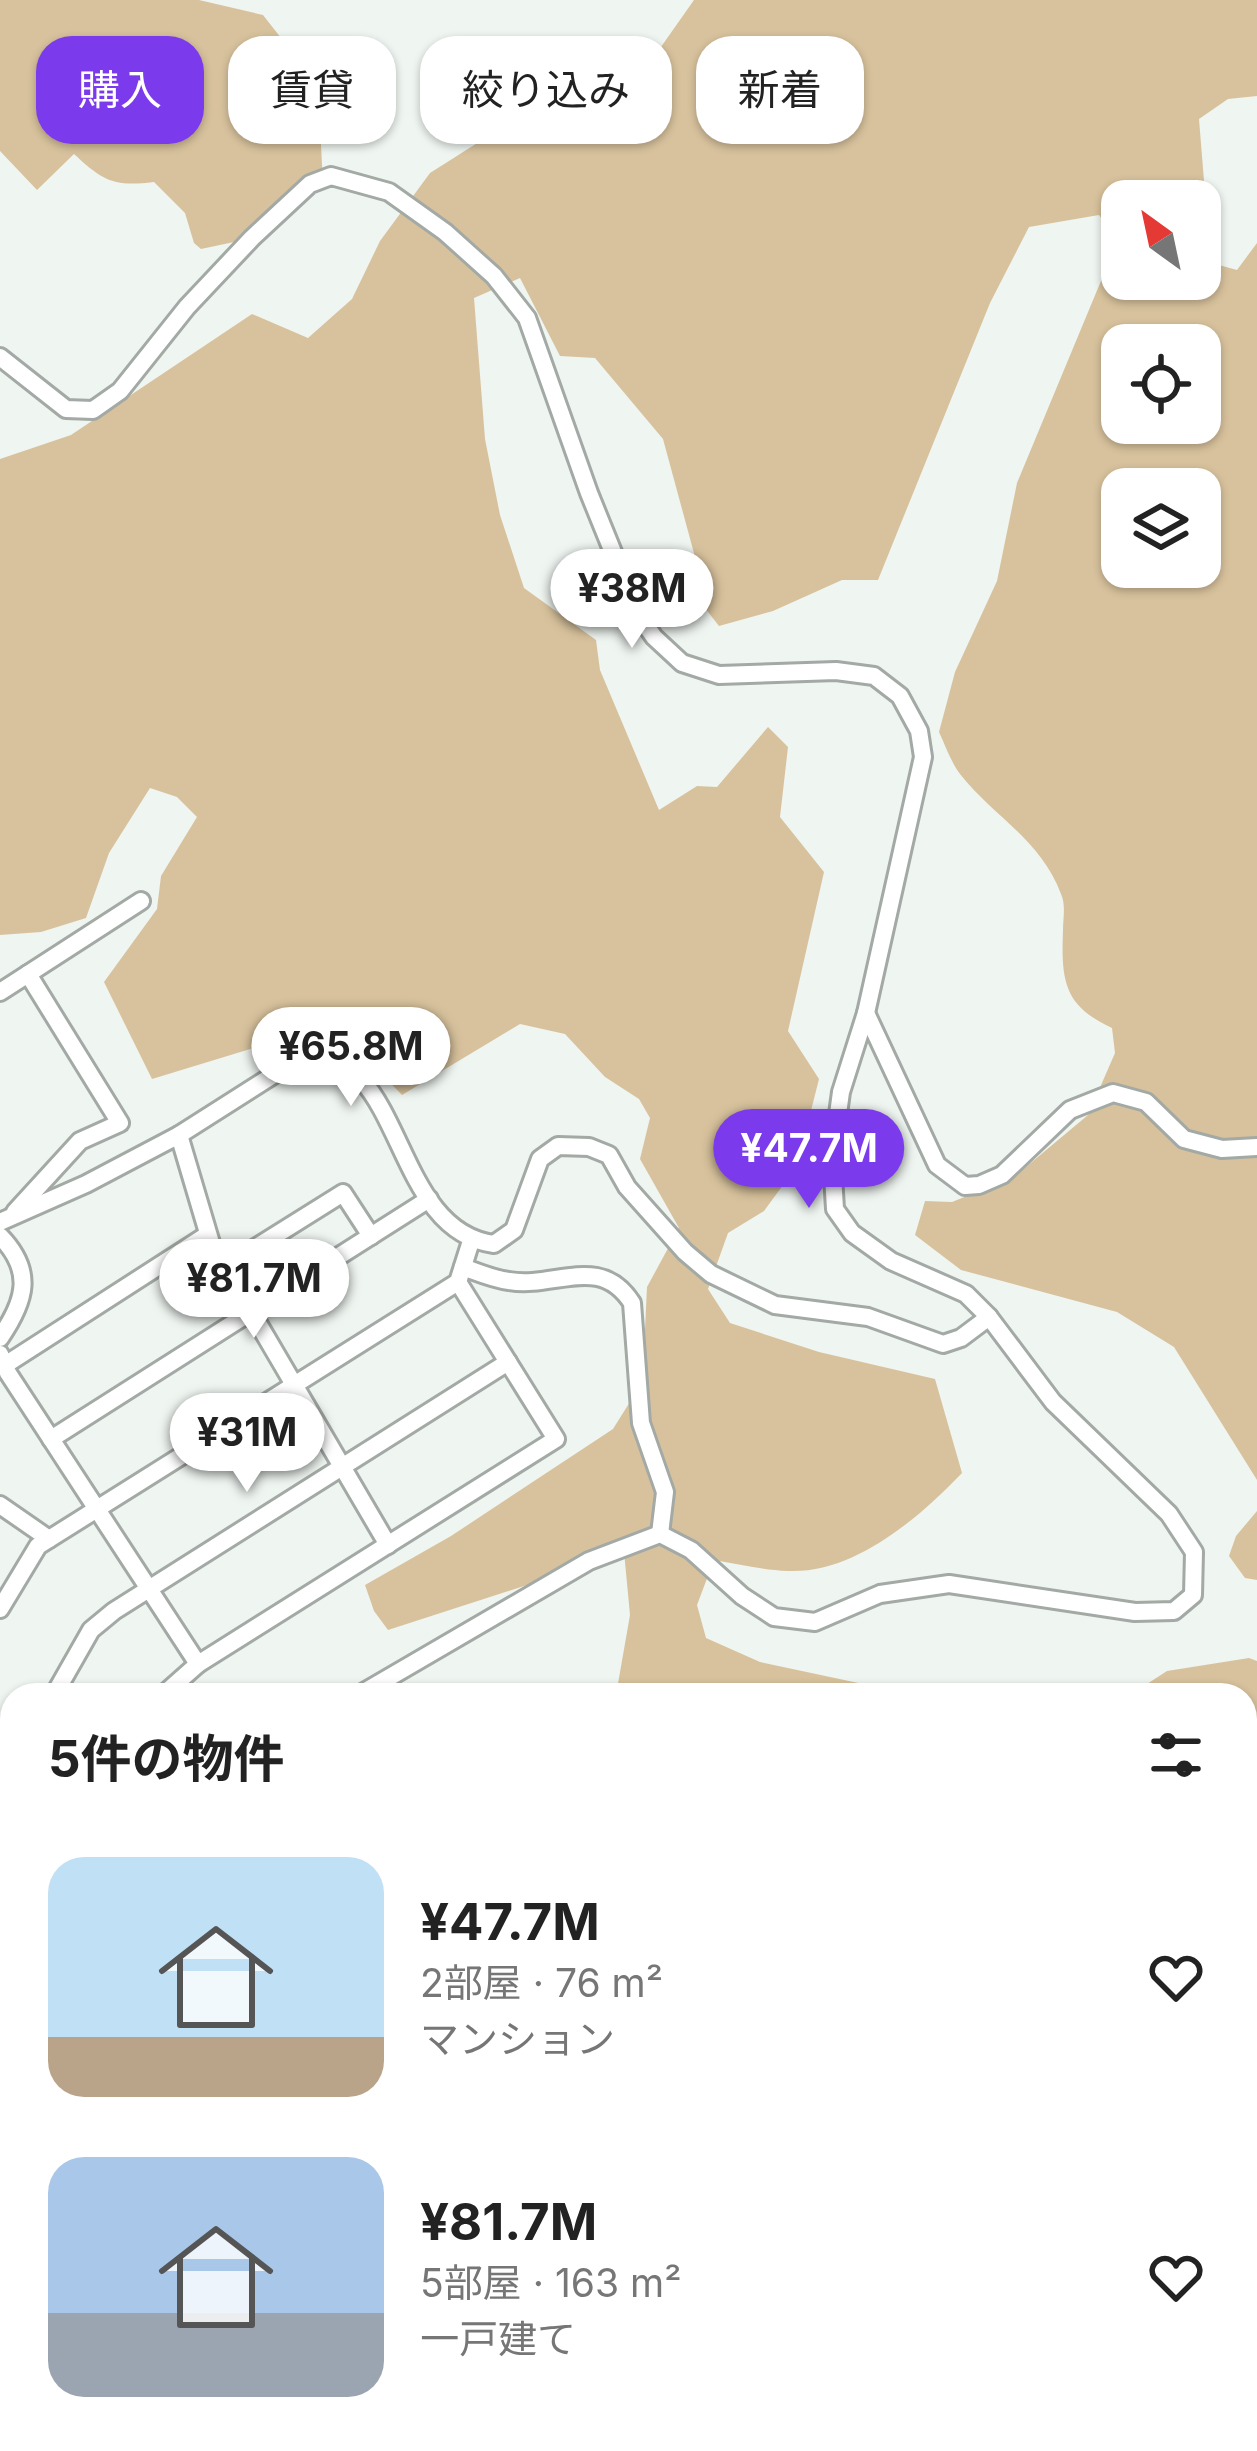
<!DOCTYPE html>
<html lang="ja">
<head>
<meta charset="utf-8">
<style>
	:root { --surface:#fff; --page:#f2f2f2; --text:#222; --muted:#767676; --accent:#7c3aed }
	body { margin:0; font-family:Inter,"Noto Sans JP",sans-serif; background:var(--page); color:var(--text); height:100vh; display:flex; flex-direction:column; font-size:45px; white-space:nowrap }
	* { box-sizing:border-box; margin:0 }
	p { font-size:39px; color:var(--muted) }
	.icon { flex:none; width:66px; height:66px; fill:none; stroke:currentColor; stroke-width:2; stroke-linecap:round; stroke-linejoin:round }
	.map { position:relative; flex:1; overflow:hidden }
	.drawer { position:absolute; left:0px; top:1683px; width:1257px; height:768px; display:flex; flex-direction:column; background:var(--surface); border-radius:36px 36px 0 0; box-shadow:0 3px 9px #0004 }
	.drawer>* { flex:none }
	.banner { position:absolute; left:36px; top:36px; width:1185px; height:108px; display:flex; gap:24px }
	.needle { width:78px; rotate:327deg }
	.fabs { position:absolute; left:1101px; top:180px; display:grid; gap:24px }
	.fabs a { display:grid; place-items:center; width:120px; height:120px; border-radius:24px; background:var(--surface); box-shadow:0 3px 9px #0004; font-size:60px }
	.price { position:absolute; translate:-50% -102px; padding:0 27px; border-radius:42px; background:#fff; color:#222; font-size:39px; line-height:78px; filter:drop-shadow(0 3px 6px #0008) }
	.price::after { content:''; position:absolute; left:50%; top:72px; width:36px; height:27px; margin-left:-18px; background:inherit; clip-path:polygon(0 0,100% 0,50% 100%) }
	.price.current { background:var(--accent); color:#fff }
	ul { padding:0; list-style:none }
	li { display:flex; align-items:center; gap:36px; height:300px; padding:0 48px }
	li span { display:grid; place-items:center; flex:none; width:336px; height:240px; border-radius:36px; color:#555 }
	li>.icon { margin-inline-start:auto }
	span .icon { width:144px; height:144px; fill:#fffc; stroke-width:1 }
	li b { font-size:51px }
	h2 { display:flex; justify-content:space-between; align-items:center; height:144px; padding:0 48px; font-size:51px }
	.pill { padding:0 42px; border-radius:36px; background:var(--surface); box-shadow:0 3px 9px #0004; font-size:42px; line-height:108px }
	.pill.current { background:var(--accent); color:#fff }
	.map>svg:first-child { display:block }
	.green { fill:#d8c29d; fill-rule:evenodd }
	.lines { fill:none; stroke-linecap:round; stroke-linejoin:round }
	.street-casing { stroke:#a3a9a4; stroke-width:22 }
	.street { stroke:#fff; stroke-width:16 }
</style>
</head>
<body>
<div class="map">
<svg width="1257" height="2451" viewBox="0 0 1257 2451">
	<rect width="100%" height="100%" fill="#eff5f0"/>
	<!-- green -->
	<g class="green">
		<path d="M 0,0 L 199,0 L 263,15 L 318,85 L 323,184 L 234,242 L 201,249 L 194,243 L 185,213 L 154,182 C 114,187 103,181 74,154 L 37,190 L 0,151 Z"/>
		<path d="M 694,0 L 1257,0 L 1257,96 L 1228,99 L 1199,119 L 1207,218 L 1219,265 L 1237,270 L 1257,243 L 1257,1480 L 1174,1347 L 1117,1312 L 961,1270 L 915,1235 L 925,1201 L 952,1202 L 1014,1177 L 1088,1115 L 1115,1053 L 1112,1028 C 1064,1006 1061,981 1063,930 C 1063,918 1066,905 1061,894 C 1041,840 993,816 960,774 C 951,762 945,745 939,732 L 955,672 L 997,581 L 1017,483 L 1118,240 L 1099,215 L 1029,227 L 990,303 L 878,580 L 842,580 L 773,611 L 719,626 L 701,603 L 698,568 L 663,439 L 595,358 L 560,356 L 520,278 L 474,298 L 485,439 L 500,515 L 524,588 L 596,640 L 600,670 L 659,810 L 697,786 L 717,787 L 768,727 L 788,747 L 780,817 L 824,872 L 788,1031 L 819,1079 L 797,1166 L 764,1211 L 728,1233 L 708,1289 L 730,1323 L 819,1352 L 935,1379 L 962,1473 C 919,1518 854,1574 788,1571 C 763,1570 738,1564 714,1560 L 697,1605 L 706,1638 L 760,1662 L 863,1684 L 865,1695 L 616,1695 L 630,1615 L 623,1541 L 527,1585 L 388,1630 L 374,1611 L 365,1585 L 451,1536 L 613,1429 L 633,1397 L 643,1371 L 647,1287 L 679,1228 L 640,1159 L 650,1118 L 639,1099 L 605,1077 L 565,1034 L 520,1024 L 402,1095 L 344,1035 L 325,1026 L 152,1079 L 104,982 L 157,909 L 161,876 L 197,817 L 177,797 L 150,788 L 109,853 L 86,918 L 41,932 L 0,935 L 0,459 L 71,435 L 252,314 L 308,338 L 352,299 L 380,241 L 430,173 L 493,133 L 558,115 L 656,54 ZM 1122,201 L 1200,201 L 1200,279 L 1122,279 ZM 1122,345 L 1200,345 L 1200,423 L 1122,423 ZM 1122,489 L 1200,489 L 1200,567 L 1122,567 Z"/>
		<path d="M 1257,1511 L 1257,1580 L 1245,1578 L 1229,1556 L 1236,1536 Z"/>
		<path d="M 1249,1658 L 1257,1661 L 1257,2410 L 1245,2396 L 1245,1695 L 1130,1695 L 1167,1671 Z"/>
		<path d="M 12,2105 L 12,2439 L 1113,2441 L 1110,2451 L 0,2451 L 0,2109 Z"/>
	</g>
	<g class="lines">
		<!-- street casing -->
		<g class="street-casing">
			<g id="street">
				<path d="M 0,357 L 66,409 L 93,410 L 120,391 L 187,307 L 252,238 L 310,184 L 331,176 L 389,192 L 445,232 L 494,276 L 527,318 L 589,493 L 638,614 L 654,637 L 682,663 L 719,675 L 836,671 L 874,676 L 900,696 L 919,731 L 923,757 L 866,1013 L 841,1092 L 832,1158 L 835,1209 L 852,1233 L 891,1261 L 966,1294 L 989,1317 L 1053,1402 L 1169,1514 L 1194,1552 L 1193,1595 L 1174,1611 L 1135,1612 L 949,1584 L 880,1594 L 815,1622 L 774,1617 L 742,1596 L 691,1550 L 660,1534 L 589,1561 L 359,1695"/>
				<path d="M 0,992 L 28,974"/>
				<path d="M 866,1013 L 937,1165 L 965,1186 L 979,1185 L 1002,1175 L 1070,1110 L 1113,1093 L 1146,1102 L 1184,1139 L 1222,1149 L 1257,1147"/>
				<path d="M 179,1135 L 211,1243 L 388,1545"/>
				<path d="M 15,1212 L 80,1141 L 120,1123 L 28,974 L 141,901"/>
				<path d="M 0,1222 L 86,1184 L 179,1135 L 300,1058 C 406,1042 388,1230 494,1244 L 514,1230 L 540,1159 L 558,1146 L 589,1147 L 609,1155 L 627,1187 L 685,1252 L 711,1274 L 775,1305 L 868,1317 L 943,1344 L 961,1338 L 989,1317"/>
				<path d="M 0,1236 C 34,1271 26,1300 0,1338"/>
				<path d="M 225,1267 L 343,1193 L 371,1236"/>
				<path d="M 463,1267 C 477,1272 493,1279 509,1281 C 555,1289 600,1253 632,1303 L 641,1423 L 665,1492 L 660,1534"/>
				<path d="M 0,1354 L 8,1373 L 198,1664 L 556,1439 L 458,1282"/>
				<path d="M 5,1365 L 207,1235"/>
				<path d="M 51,1439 L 429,1199"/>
				<path d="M 0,1505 L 49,1539"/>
				<path d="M 0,1609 L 38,1546 L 458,1282 L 471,1241"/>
				<path d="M 54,1695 L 91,1630 L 114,1611 L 508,1362"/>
				<path d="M 163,1695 L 198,1664"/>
				<path d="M 0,1791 L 12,1770"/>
				<path d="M 0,1810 L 12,1817"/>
				<path d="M 0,1927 L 12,1935"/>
				<path d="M 0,2243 L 12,2253"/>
				<path d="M 1245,2423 L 1257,2436"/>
				<path d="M 86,2451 L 92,2439"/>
			</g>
		</g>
		<!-- street -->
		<use href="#street" class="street"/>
	</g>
</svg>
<div class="fabs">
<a><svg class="needle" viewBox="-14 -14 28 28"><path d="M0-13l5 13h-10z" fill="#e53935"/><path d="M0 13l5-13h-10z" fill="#767676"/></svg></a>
<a><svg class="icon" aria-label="locate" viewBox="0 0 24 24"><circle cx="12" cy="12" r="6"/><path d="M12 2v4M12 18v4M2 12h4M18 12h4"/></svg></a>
<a><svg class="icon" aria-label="layers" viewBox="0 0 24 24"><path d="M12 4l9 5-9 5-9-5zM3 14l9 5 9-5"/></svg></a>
</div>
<b class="price" style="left:632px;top:651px">¥38M</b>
<b class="price" style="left:351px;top:1109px">¥65.8M</b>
<b class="price current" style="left:809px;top:1211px">¥47.7M</b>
<b class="price" style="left:254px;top:1341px">¥81.7M</b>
<b class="price" style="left:247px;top:1495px">¥31M</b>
<div class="banner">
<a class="pill current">購入</a>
<a class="pill">賃貸</a>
<a class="pill">絞り込み</a>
<a class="pill">新着</a>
</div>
<section class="drawer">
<h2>5件の物件<svg class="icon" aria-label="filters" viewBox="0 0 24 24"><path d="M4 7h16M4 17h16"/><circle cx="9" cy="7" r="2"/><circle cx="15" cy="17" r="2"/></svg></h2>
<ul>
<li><span style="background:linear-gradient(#bfe0f5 75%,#b9a48a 0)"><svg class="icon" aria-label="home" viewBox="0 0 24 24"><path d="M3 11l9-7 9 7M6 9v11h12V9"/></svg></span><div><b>¥47.7M</b><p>2部屋 · 76 m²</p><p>マンション</p></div><svg class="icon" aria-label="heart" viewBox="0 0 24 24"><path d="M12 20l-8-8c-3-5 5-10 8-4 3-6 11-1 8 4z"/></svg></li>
<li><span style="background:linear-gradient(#a9c7e8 65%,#9aa5b1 0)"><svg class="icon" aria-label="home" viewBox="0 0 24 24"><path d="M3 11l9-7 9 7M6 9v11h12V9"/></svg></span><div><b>¥81.7M</b><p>5部屋 · 163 m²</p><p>一戸建て</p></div><svg class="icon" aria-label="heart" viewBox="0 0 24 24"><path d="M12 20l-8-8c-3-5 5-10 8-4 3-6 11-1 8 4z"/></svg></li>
</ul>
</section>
</div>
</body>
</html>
